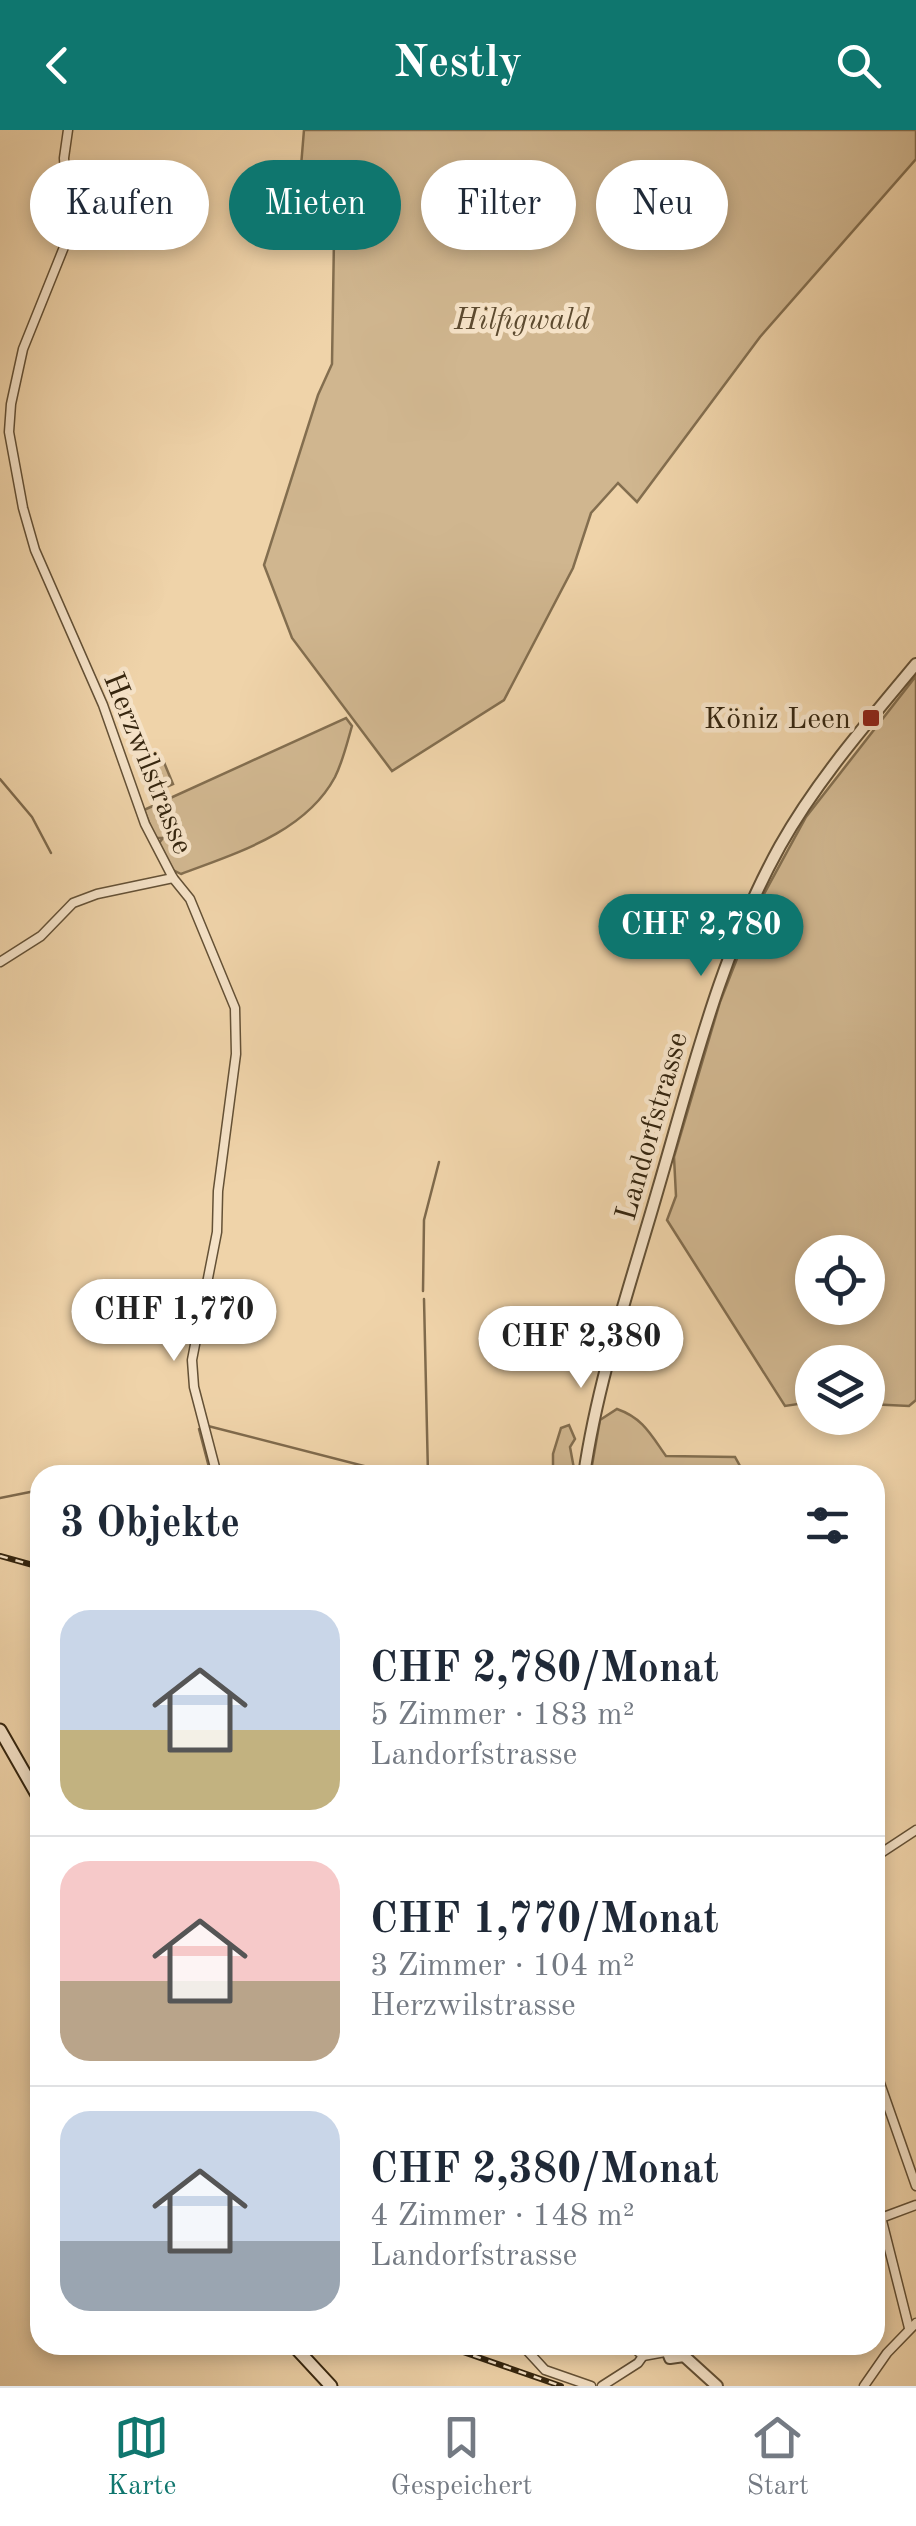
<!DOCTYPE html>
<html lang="de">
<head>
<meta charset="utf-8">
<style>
	:root { --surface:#fff; --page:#f2f2f3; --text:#1f2937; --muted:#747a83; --line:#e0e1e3; --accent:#0f766e }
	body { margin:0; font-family:"Old Standard TT",serif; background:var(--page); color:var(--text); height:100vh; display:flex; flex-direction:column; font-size:38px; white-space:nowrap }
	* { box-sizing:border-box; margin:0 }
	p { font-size:32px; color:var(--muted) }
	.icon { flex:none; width:55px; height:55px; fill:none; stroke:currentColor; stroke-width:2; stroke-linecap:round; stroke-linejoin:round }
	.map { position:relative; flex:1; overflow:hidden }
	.details { position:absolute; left:30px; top:1335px; width:855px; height:890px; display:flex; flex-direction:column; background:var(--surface); border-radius:30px; box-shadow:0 5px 15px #0003 }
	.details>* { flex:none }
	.guide { position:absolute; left:30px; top:30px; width:858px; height:90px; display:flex; gap:20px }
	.tools { position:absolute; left:795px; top:1105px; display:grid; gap:20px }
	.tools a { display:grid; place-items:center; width:90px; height:90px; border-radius:50%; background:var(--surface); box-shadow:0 5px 15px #0003; font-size:50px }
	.price { position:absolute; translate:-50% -85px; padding:0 22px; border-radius:35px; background:#fff; color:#222; font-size:32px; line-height:65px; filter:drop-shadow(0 2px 5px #0008) }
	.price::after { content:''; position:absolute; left:50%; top:60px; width:30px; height:22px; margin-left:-15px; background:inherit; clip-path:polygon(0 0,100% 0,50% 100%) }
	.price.on { background:var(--accent); color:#fff }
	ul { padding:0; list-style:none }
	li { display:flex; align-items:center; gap:30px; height:250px; padding:0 30px }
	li+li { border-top:2px solid var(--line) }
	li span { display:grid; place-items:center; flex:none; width:280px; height:200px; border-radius:30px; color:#555 }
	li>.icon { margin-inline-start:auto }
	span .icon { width:120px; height:120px; fill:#fffc; stroke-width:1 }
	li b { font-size:42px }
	h2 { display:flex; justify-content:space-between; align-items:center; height:120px; padding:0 30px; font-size:42px }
	.tag { padding:0 35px; border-radius:45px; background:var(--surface); box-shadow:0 5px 15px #0003; font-size:35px; line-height:90px }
	.tag.on { background:var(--accent); color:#fff }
	header { display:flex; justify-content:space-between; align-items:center; height:130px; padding:0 30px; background:var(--accent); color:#fff; font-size:45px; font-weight:600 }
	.tabs { display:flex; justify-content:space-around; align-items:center; height:140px; border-top:2px solid var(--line); background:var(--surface); font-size:28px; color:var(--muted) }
	.tabs a { display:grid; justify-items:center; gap:5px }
	.tabs .on { color:var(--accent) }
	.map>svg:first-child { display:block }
	.green { fill:#d0b68f; stroke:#836e4f; stroke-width:2.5; fill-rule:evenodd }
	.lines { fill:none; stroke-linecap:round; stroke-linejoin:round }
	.stream { stroke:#7f6a4c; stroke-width:2.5 }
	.minor-casing { stroke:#645136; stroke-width:11 }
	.tertiary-casing { stroke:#645136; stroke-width:14 }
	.secondary-casing { stroke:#36260f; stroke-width:15 }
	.minor { stroke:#f5e2c7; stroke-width:8 }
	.tertiary { stroke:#f5e2c7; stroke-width:10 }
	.secondary { stroke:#f5e2c7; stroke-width:11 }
	.rail-casing { stroke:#36260f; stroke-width:6 }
	.rail { stroke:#f5e2c7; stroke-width:2.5; stroke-dasharray:8; stroke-linecap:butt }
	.poi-dot { fill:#8f2418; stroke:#f5e2c7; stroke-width:4 }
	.labels { text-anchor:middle; stroke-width:9; stroke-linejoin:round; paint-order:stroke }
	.park-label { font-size:30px; font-style:italic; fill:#5c4a2f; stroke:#f5e2c7 }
	.poi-label { font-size:30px; fill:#36260f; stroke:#f5e2c7; text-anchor:end }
	.street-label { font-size:30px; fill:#36260f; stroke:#f5e2c7 }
</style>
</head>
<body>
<header><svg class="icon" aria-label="back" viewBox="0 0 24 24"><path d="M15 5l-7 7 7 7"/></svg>Nestly<svg class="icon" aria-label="search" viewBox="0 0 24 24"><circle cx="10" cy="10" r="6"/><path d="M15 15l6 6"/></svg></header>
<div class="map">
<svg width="916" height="2256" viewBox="0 0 916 2256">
	<rect width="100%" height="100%" fill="#efd3a9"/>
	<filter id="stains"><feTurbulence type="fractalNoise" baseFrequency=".002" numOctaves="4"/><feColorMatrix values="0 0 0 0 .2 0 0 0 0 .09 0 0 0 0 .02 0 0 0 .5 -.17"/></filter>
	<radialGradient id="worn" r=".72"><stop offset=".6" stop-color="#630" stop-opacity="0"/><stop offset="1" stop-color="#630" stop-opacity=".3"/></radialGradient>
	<!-- green -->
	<g class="green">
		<path d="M 304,0 L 916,0 L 916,29 L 760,207 L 637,372 L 618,353 L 591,383 L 573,438 L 504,570 L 392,641 L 292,508 L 264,435 L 318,265 L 332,234 L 334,108 L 296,97 Z"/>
		<path d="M 916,546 L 916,1270 L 909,1276 L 868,1274 L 868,1232 L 812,1232 L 812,1272 L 785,1276 L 667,1090 L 676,1066 L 674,1027 L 720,872 L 758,775 L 806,687 ZM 812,1122 L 868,1122 L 868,1178 L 812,1178 Z"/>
		<path d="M 346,588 L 352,596 C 347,613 343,631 335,647 C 305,703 236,723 181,744 L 173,740 L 159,713 L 163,708 L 155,708 L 144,680 Z"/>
		<path d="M 163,630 L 173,654 L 150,664 L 139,641 Z"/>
		<path d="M 617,1279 C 643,1288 651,1305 666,1326 L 735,1327 L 745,1345 L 620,1345 L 614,1338 L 591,1341 L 600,1290 Z"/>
		<path d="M 569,1295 L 575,1309 L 570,1317 L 575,1344 L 553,1345 L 553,1324 L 561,1298 Z"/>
	</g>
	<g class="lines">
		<!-- stream -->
		<g class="stream">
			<path d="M 0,649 L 32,687 L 51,723"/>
			<path d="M 423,1161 L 424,1090 L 439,1032"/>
			<path d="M 424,1169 L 428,1345"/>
			<path d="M 208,1296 L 399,1345"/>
			<path d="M 199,1299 L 211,1345"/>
			<path d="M 0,1368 L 40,1360"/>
		</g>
		<!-- minor casing -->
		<g class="minor-casing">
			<g id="minor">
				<path d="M 68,0 L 64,28 L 68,97 L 64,117 L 23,219 L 11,274 L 9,302 L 23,378 L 35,420 L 103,575 L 145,694 L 173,748 L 190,769 L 235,878 L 236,924 L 218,1061 L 217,1102 L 192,1230 L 194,1257 L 217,1345"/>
				<path d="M 0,832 L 41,806 L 73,773 L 97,764 L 173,748"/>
				<path d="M 875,1727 L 916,1700"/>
				<path d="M 875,1939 L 916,2056"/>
				<path d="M 875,2063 L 909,2198"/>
				<path d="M 881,2088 L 916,2075"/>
				<path d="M 522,2215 L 545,2240 L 591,2256"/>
				<path d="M 631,2215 L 643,2226 L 665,2222"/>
				<path d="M 602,2256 L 638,2233 L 643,2226"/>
				<path d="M 864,2256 L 887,2223 L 916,2193"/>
			</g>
		</g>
		<!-- tertiary casing -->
		<g class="tertiary-casing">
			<g id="tertiary">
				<path d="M 584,1345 C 598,1248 631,1153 658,1059 C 692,943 721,822 780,716 C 817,650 868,592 916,534"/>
				<path d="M 665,2215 L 670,2228 L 684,2226"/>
				<path d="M 684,2226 L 717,2256"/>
			</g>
		</g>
		<!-- secondary casing -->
		<g class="secondary-casing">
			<g id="secondary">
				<path d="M 0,1600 L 40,1670"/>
				<path d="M 293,2215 L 331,2256"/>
			</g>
		</g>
		<!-- minor -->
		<use href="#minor" class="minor"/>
		<!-- tertiary -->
		<use href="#tertiary" class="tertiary"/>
		<!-- secondary -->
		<use href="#secondary" class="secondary"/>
		<!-- rail casing -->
		<g class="rail-casing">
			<g id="rail">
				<path d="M 0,1426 L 40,1437"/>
				<path d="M 443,2215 L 561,2256"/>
			</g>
		</g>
		<!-- rail -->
		<use href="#rail" class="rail"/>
	</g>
	<!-- markers -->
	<rect class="poi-dot" x="861" y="578" width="20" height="20" rx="5"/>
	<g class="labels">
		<!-- park labels -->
		<g class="park-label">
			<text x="522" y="199">Hilfigwald</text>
		</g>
		<!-- poi labels -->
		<g class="poi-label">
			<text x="851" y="598">Köniz Leen</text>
		</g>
		<!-- street labels -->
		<g class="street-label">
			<text transform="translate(149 633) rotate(68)" y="10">Herzwilstrasse</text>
			<text transform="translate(651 996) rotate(-74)" y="10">Landorfstrasse</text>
		</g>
	</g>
	<rect width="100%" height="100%" filter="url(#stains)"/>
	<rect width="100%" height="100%" fill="url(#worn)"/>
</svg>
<div class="tools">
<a><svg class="icon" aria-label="locate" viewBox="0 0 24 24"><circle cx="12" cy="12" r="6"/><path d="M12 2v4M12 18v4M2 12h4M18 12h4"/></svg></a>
<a><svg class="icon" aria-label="layers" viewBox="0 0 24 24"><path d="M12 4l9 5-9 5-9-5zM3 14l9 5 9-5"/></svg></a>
</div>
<b class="price on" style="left:701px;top:849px">CHF 2,780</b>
<b class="price" style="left:174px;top:1234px">CHF 1,770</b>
<b class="price" style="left:581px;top:1261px">CHF 2,380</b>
<div class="guide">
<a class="tag">Kaufen</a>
<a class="tag on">Mieten</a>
<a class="tag">Filter</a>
<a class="tag">Neu</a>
</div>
<section class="details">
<h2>3 Objekte<svg class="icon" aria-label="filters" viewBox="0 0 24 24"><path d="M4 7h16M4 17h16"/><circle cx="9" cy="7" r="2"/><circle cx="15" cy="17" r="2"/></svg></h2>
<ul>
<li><span style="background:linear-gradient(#c9d6e8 60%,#c2b280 0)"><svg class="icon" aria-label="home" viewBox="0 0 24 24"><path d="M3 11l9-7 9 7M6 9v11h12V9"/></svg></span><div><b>CHF 2,780/Monat</b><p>5 Zimmer · 183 m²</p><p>Landorfstrasse</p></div></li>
<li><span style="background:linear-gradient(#f6c9c9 60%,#b9a48a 0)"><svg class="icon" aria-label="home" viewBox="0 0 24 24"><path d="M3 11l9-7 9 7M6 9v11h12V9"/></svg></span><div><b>CHF 1,770/Monat</b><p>3 Zimmer · 104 m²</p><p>Herzwilstrasse</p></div></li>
<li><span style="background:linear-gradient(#c9d6e8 65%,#9aa5b1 0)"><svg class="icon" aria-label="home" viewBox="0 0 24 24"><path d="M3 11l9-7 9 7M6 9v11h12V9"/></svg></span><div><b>CHF 2,380/Monat</b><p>4 Zimmer · 148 m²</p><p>Landorfstrasse</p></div></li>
</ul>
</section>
</div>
<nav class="tabs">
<a class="on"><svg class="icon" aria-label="map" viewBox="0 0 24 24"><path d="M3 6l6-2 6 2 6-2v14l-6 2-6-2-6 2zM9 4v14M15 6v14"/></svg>Karte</a>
<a><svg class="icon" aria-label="saved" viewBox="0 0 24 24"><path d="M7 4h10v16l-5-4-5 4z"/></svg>Gespeichert</a>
<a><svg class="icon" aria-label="home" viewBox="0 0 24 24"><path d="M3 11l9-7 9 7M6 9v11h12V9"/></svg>Start</a>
</nav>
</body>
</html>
